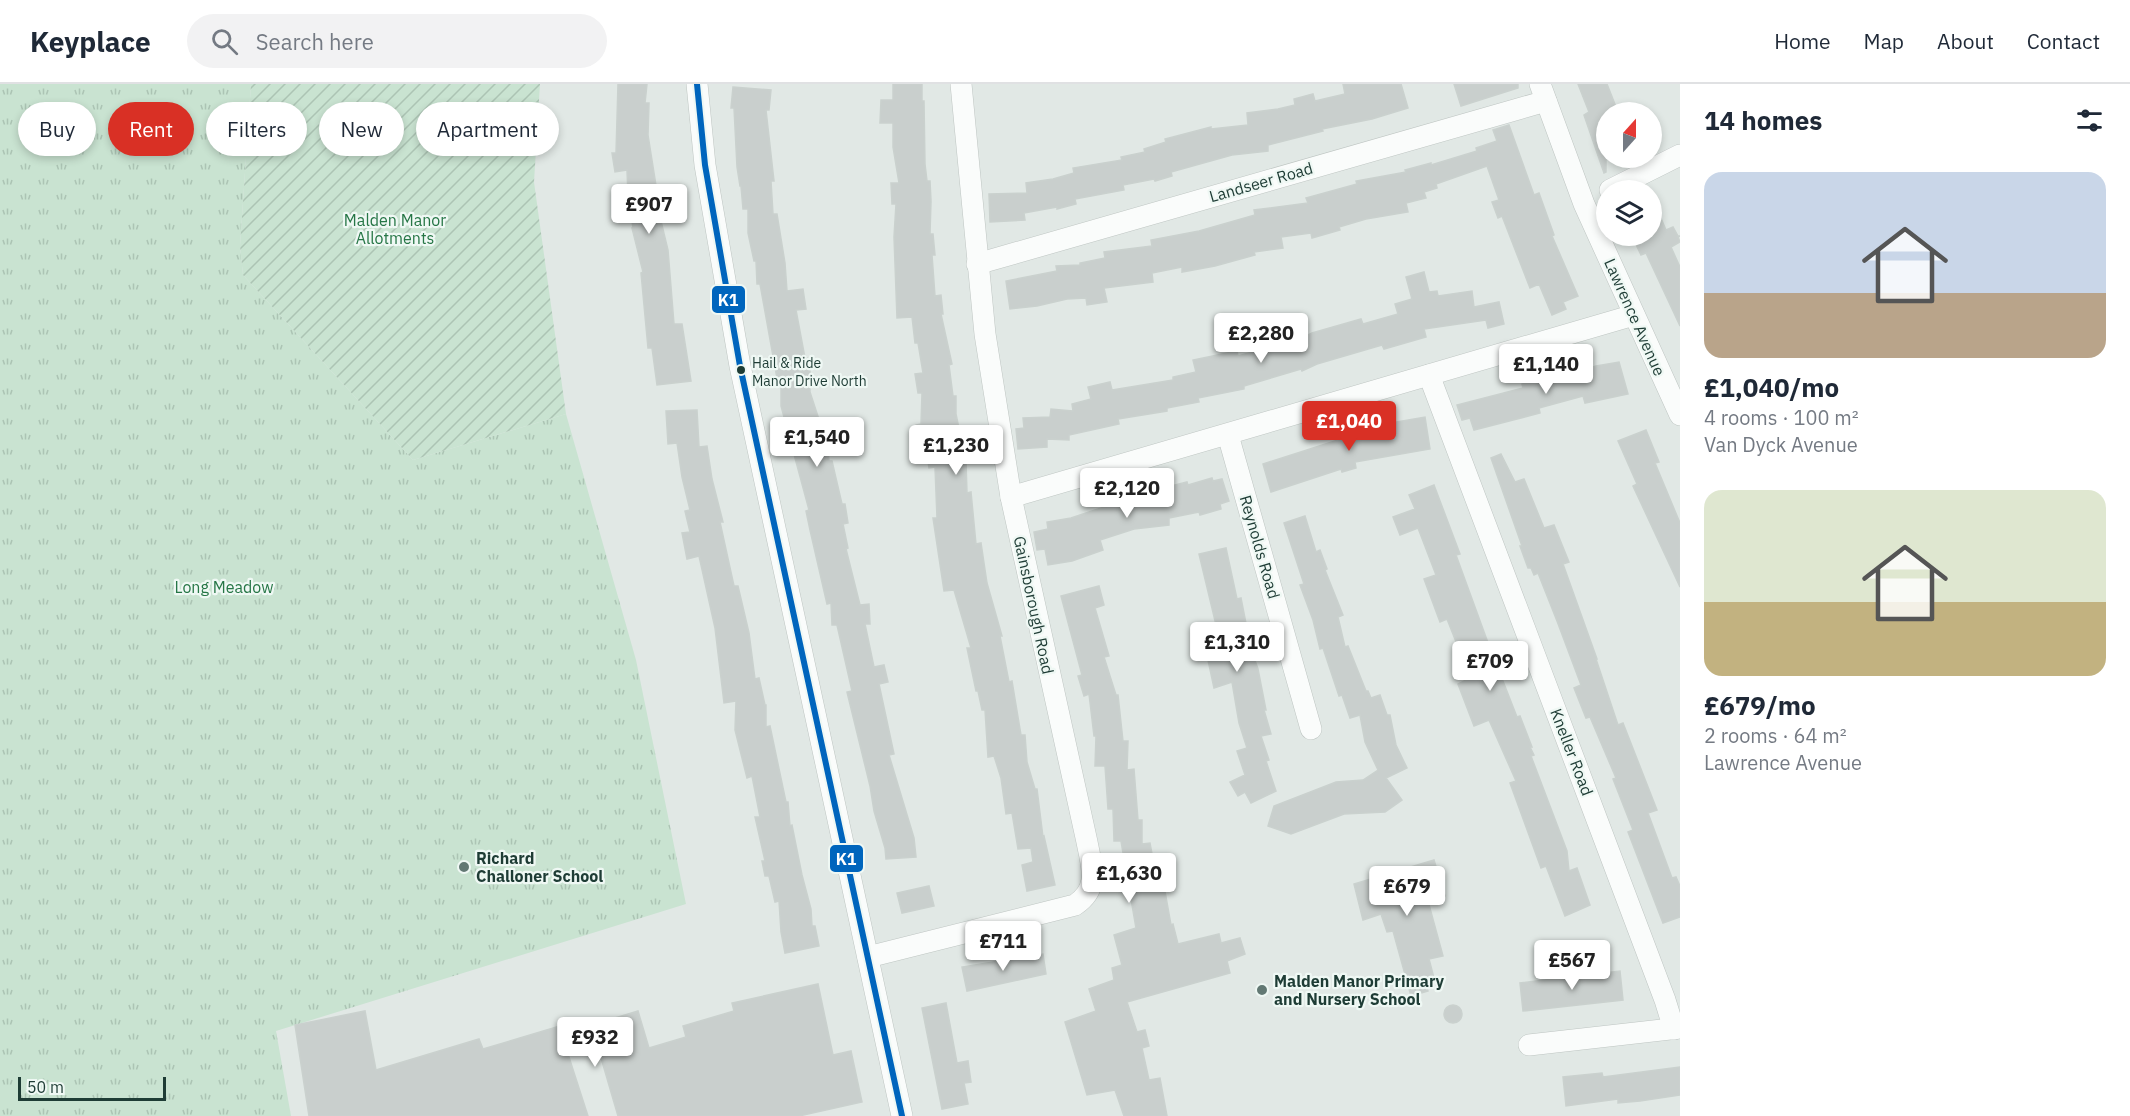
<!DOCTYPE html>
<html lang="en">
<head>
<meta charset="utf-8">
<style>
	:root { --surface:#fff; --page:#f2f2f3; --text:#1f2937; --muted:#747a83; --line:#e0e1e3; --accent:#d93025 }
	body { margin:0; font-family:"IBM Plex Sans",sans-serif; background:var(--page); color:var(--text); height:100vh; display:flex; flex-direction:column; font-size:22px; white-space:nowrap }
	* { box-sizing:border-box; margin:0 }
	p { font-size:20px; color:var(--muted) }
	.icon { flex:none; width:33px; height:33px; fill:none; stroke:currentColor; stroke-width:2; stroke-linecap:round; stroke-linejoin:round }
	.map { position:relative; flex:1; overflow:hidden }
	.drawer { display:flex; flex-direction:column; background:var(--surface); width:450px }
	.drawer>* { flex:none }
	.top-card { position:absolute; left:18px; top:18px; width:570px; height:54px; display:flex; gap:12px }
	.needle { width:39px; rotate:21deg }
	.fabs { position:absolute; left:1596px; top:18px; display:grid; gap:12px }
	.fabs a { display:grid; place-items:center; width:66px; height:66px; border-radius:50%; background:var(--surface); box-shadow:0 3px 9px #0003; font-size:30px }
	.scale { position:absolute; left:18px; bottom:15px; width:148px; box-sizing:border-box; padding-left:6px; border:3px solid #1e3c35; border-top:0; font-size:16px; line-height:21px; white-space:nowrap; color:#1e3c35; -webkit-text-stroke:4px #eff8f4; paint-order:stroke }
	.price { position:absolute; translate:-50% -51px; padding:0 14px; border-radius:6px; background:#fff; color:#222; font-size:20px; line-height:39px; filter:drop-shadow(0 2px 3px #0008) }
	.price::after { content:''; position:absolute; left:50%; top:36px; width:18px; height:14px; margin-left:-9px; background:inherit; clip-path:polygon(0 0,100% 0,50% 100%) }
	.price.active { background:var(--accent); color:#fff }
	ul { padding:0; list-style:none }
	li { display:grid; align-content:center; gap:12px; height:318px; padding:0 24px }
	li span { display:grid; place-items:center; height:186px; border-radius:18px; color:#555 }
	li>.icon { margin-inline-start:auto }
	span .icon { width:108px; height:108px; fill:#fffc; stroke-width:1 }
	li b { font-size:26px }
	h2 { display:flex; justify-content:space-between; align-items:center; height:72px; padding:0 24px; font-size:26px }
	.pill { padding:0 21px; border-radius:27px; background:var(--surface); box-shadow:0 3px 9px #0003; font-size:21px; line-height:54px }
	.pill.active { background:var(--accent); color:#fff }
	header { display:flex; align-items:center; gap:36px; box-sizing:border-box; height:84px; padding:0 30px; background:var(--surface); border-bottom:2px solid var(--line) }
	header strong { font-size:28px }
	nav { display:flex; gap:33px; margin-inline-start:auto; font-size:21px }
	.search { width:420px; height:54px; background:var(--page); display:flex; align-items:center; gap:15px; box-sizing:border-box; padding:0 21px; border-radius:33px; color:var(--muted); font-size:22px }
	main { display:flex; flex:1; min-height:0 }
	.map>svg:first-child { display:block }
	.park { fill:url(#park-tufts) }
	.garden { fill:url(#garden-furrows) }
	.building { fill:#c9cfcd; stroke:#cad1ce; stroke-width:1.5 }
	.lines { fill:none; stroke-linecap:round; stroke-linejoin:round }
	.street-casing { stroke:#bec5c2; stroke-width:22 }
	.street { stroke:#fafcfb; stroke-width:21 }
	.bus-1-casing { stroke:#eff8f4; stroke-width:10 }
	.bus-1 { stroke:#0065bd; stroke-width:6 }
	.bus-dot { fill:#1e3c35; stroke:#eff8f4; stroke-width:2 }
	.poi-dot { fill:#627873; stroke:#eff8f4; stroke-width:2 }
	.labels { text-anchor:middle; stroke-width:4.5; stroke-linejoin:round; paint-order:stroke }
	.bus-label { font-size:14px; fill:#1e3c35; stroke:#eff8f4; text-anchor:start }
	.street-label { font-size:16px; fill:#1e3c35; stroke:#eff8f4 }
	.park-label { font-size:16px; fill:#267646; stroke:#eff8f4 }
	.poi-label { font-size:16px; font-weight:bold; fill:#1e3c35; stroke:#eff8f4; text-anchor:start }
	.line-badge { stroke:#eff8f4; stroke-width:2 }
	.badge-label { font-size:16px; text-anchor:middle; font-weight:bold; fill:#fff }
</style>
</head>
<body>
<header>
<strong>Keyplace</strong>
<div class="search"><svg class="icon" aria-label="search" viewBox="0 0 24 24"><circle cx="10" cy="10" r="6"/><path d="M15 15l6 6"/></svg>Search here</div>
<nav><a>Home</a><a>Map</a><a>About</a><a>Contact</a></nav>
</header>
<main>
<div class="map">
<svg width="1680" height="1032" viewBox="0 0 1680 1032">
	<defs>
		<pattern id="park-tufts" width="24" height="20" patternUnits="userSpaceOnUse" patternTransform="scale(1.5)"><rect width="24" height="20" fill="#c9e3d1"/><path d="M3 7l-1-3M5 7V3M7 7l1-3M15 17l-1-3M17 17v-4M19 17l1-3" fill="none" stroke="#acc4b4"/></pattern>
		<pattern id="garden-furrows" width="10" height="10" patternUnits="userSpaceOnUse" patternTransform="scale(1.5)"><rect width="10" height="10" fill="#c9e3d1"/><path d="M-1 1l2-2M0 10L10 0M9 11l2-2" fill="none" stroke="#acc4b4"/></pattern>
	</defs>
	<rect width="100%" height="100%" fill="#e1e8e5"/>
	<!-- park -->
	<path class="park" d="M 0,0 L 251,0 L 240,162 L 243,191 L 413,376 L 566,330 L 636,576 L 686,820 L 276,947 L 291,1032 L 0,1032 Z"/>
	<!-- garden -->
	<path class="garden" d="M 251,0 L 540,0 L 534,98 L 566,330 L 413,376 L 243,191 L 240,162 Z"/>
	<!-- building -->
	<g class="building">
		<path d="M 618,0 L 647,0 L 645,19 L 649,19 L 648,51 L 661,133 L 660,133 L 668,166 L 674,240 L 682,240 L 691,297 L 657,301 L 652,264 L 648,264 L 641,189 L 643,188 L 632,144 L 633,144 L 628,112 L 627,86 L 615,88 L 612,69 L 616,69 Z"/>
		<path d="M 893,0 L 922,0 L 922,17 L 924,17 L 925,80 L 927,97 L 930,97 L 931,117 L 930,150 L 933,150 L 935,171 L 932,171 L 935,212 L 941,211 L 943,230 L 941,230 L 952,280 L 949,281 L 953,312 L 956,312 L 956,330 L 966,378 L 967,409 L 971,408 L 976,460 L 981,459 L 987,499 L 1002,552 L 1000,552 L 1009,598 L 1012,597 L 1021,651 L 1025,651 L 1027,678 L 1035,705 L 1037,705 L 1043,753 L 1044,752 L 1055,801 L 1027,807 L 1022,781 L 1033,778 L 1031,764 L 1018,765 L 1012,729 L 1006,730 L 1001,694 L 994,672 L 988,673 L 985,626 L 982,626 L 978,607 L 976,607 L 967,564 L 971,564 L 954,506 L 944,507 L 933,434 L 937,434 L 935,383 L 929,384 L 925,359 L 920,360 L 916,341 L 921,340 L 922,309 L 918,309 L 915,290 L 923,289 L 918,259 L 915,259 L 912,233 L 897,234 L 894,153 L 896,120 L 892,120 L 891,99 L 899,99 L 893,63 L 893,39 L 880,39 L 881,16 L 893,16 Z"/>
		<path d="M 1343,0 L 1401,0 L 1408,24 L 1372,35 L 1322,45 L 1323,47 L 1268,61 L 1268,67 L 1232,71 L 1171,88 L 1172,92 L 1155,97 L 1154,95 L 1123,101 L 1124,106 L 1075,115 L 1076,120 L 1057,125 L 1057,123 L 1024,129 L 1025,136 L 990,138 L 989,110 L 1027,109 L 1026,99 L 1053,95 L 1074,89 L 1073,84 L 1122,76 L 1121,73 L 1145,68 L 1144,65 L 1166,58 L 1165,55 L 1211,43 L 1211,45 L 1248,41 L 1247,29 L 1278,25 L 1295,21 L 1294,15 L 1313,10 L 1315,17 L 1345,10 Z"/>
		<path d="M 1454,0 L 1518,0 L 1518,4 L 1461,22 Z"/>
		<path d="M 1578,0 L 1607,0 L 1618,28 L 1606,28 L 1606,88 L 1604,89 L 1584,31 L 1589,28 Z"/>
		<path d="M 733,3 L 771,6 L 769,26 L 766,26 L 774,97 L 771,97 L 773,130 L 777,130 L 785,179 L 787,207 L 803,205 L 806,225 L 796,226 L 805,274 L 807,274 L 810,287 L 810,308 L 826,357 L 827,357 L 829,377 L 832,377 L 842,420 L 845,420 L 848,439 L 843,440 L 848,464 L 846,465 L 860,521 L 869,520 L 870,540 L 865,540 L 874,583 L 884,581 L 888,598 L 879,600 L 894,670 L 889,671 L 914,754 L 916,773 L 886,775 L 885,764 L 874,727 L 870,702 L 847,608 L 852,607 L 837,541 L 832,541 L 831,519 L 827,520 L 810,446 L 806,427 L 809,426 L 781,322 L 781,299 L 778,300 L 760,200 L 757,200 L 756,177 L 754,177 L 748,149 L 748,125 L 743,125 L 741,102 L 740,102 L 737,83 L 734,24 L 731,24 Z"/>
		<path d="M 1509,41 L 1534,111 L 1539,109 L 1554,151 L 1552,152 L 1578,212 L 1563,218 L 1566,225 L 1552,231 L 1539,200 L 1530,204 L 1502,132 L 1498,134 L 1492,118 L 1499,116 L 1487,82 L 1436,100 L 1437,104 L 1424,108 L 1426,114 L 1406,119 L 1408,128 L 1366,135 L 1339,143 L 1340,146 L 1312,154 L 1311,149 L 1281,153 L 1283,164 L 1254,168 L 1255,171 L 1215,182 L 1182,188 L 1182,183 L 1152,189 L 1153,198 L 1104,204 L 1107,218 L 1087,221 L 1086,214 L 1067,215 L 1037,222 L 1010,225 L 1006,197 L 1057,187 L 1056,182 L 1080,181 L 1080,179 L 1105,174 L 1104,168 L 1152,162 L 1151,156 L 1199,147 L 1255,131 L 1254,126 L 1308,119 L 1306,114 L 1357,100 L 1356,97 L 1406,88 L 1405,86 L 1431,79 L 1431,81 L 1477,67 L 1476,64 L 1497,57 L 1493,46 Z"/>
		<path d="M 1652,113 L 1666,146 L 1673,143 L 1678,152 L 1680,152 L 1678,153 L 1680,158 L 1671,163 L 1680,183 L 1680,242 L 1646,169 L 1641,171 L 1632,152 L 1652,152 Z"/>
		<path d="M 1424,188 L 1429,208 L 1437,207 L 1438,212 L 1472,207 L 1474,223 L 1499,218 L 1504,240 L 1488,244 L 1486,236 L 1424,245 L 1426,253 L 1384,265 L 1382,261 L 1317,280 L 1302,287 L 1301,285 L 1244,302 L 1244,305 L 1198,314 L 1199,318 L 1167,324 L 1167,327 L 1118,335 L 1119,340 L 1069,351 L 1069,356 L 1047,355 L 1047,363 L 1018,365 L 1016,345 L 1024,344 L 1023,334 L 1050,333 L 1051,325 L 1073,327 L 1072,320 L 1091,315 L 1088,303 L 1110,298 L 1112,306 L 1173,296 L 1173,293 L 1196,288 L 1193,276 L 1237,267 L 1238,272 L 1302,254 L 1312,249 L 1361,235 L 1363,240 L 1398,230 L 1395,220 L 1412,215 L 1406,193 Z"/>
		<path d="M 1619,278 L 1628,310 L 1585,319 L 1583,312 L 1539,324 L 1540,329 L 1474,346 L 1470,334 L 1462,336 L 1457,321 L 1523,304 L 1522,300 L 1560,290 L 1561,293 L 1596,282 Z"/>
		<path d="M 697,326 L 699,363 L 707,362 L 712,395 L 723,438 L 720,438 L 734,502 L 738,502 L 749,549 L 755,595 L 759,594 L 765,621 L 766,621 L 766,643 L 770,642 L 786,718 L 788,718 L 790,742 L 792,741 L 802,791 L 811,825 L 812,842 L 815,842 L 819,862 L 785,869 L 781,848 L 779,817 L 775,818 L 769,792 L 765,792 L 762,777 L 765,777 L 755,733 L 760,733 L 752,692 L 747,694 L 735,646 L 736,617 L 724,619 L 715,544 L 699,472 L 687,475 L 682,449 L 690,448 L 685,427 L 690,426 L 682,393 L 677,359 L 668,360 L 666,327 Z"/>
		<path d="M 1425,333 L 1430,365 L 1355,378 L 1356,384 L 1342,388 L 1341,385 L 1271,408 L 1263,380 L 1338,356 L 1337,352 L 1368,346 L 1367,343 Z"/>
		<path d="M 1646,346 L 1659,378 L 1655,379 L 1680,439 L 1680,503 L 1633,402 L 1637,400 L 1618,357 Z"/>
		<path d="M 1501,370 L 1515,398 L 1524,395 L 1544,444 L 1554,441 L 1569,478 L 1563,480 L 1597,575 L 1596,575 L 1618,641 L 1623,639 L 1657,726 L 1648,729 L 1672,794 L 1676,793 L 1680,802 L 1680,833 L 1663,839 L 1628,748 L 1633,746 L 1613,695 L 1616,694 L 1590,633 L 1586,634 L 1574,604 L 1581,601 L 1557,537 L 1538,489 L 1534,491 L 1531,484 L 1528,484 L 1520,462 L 1522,462 L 1491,374 Z"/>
		<path d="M 1212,394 L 1213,397 L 1222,395 L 1229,417 L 1220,420 L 1221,425 L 1200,431 L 1199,428 L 1169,434 L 1169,441 L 1134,445 L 1100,456 L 1103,466 L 1072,477 L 1048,481 L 1045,465 L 1037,466 L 1034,448 L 1048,445 L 1047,438 L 1071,434 L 1134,413 L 1168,408 L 1167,403 L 1187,398 L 1188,401 Z"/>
		<path d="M 1434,401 L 1460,470 L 1456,471 L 1491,567 L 1489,567 L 1498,592 L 1501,592 L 1517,633 L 1520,632 L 1532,663 L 1530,663 L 1534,671 L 1531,672 L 1567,767 L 1569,787 L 1577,784 L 1590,821 L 1565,832 L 1546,782 L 1541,784 L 1510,699 L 1516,697 L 1489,636 L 1474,642 L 1458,600 L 1466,596 L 1458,575 L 1462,573 L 1447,535 L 1440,538 L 1424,495 L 1436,491 L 1418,444 L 1400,451 L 1393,433 L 1415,425 L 1409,411 Z"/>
		<path d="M 1305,432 L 1316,468 L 1320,466 L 1327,485 L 1325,486 L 1343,531 L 1338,533 L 1345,563 L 1348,562 L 1366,607 L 1368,607 L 1371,614 L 1380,611 L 1387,631 L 1390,631 L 1396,661 L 1407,684 L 1386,694 L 1402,716 L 1385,728 L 1344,730 L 1291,750 L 1268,742 L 1274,722 L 1336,698 L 1363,696 L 1378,686 L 1365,658 L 1360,631 L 1350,634 L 1342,611 L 1339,612 L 1323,564 L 1320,565 L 1313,536 L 1300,501 L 1304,500 L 1284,439 Z"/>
		<path d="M 1226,464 L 1237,515 L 1241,514 L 1251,565 L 1258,585 L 1266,626 L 1264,626 L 1271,650 L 1261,652 L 1269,676 L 1266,677 L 1276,707 L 1251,719 L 1245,708 L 1238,712 L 1230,698 L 1245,691 L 1237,667 L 1247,664 L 1239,639 L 1232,598 L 1214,604 L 1202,548 L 1217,545 L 1199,470 Z"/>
		<path d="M 1099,502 L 1104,521 L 1095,524 L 1109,572 L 1104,573 L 1116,611 L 1118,611 L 1123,657 L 1128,657 L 1127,686 L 1134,685 L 1138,736 L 1142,736 L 1142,760 L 1150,759 L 1155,786 L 1161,785 L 1171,841 L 1173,840 L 1178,860 L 1219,850 L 1221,859 L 1240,854 L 1245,870 L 1227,877 L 1230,889 L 1127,918 L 1137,948 L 1145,946 L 1149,962 L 1142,964 L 1149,996 L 1160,994 L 1167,1032 L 1124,1032 L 1115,1006 L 1087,1011 L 1065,938 L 1096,927 L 1089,905 L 1114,896 L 1112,884 L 1122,881 L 1114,851 L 1136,844 L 1121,757 L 1114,757 L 1113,725 L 1108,725 L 1105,682 L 1095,682 L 1096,652 L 1094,652 L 1089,610 L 1084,612 L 1078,592 L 1082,591 L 1061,512 Z"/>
		<path d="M 1434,776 L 1445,812 L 1428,817 L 1443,872 L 1429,875 L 1434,894 L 1425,896 L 1428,907 L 1411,912 L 1393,847 L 1387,848 L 1381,830 L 1363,836 L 1354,800 Z"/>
		<path d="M 929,802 L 934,822 L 902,829 L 897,809 Z"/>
		<path d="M 1043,870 L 1046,890 L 967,907 L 962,883 Z"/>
		<path d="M 1620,887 L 1623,916 L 1523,927 L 1520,899 Z"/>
		<path d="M 818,900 L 833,971 L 851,967 L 862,1018 L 799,1032 L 618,1032 L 599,967 L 568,970 L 588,1032 L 309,1032 L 295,941 L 365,927 L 376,986 L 479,955 L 483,965 L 570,939 L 572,947 L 638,927 L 649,964 L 686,953 L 683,942 L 734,927 L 732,919 Z"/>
		<path d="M 946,919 L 957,979 L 968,977 L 971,998 L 964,999 L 968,1020 L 942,1025 L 922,924 Z"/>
		<circle cx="1453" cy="930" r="9"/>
		<path d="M 1680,983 L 1680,1011 L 1640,1017 L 1618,1019 L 1618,1015 L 1566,1022 L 1563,993 L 1602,989 L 1603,993 Z"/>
	</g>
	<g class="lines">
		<!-- street casing -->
		<g class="street-casing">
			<g id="street">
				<path d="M 697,0 L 705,81 L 740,282 L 902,1032"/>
				<path d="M 1540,0 L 1584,120 L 1680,331"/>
				<path d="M 1610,106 L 1680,71"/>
				<path d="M 977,180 L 1546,17"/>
				<path d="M 1429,291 L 1665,916 L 1674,945"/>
				<path d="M 1228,351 L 1311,645"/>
				<path d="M 1011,413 L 1634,231"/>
				<path d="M 868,873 L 1075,821 C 1100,804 1092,784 1087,758 L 1011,413 L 985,250 L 961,0"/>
				<path d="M 1529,961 L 1680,944"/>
			</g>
		</g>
		<!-- street -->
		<use href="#street" class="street"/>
		<!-- bus-1 casing -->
		<g class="bus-1-casing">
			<path id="bus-1" d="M 697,0 L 705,81 L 740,282 L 902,1032"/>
		</g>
		<!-- bus-1 -->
		<use href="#bus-1" class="bus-1"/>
	</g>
	<!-- markers -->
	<circle class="bus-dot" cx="741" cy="286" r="5"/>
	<g class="poi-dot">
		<circle cx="464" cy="783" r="6"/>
		<circle cx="1262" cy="906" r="6"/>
	</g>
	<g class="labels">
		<!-- bus labels -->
		<g class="bus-label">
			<text x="752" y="284">Hail &amp; Ride<tspan x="752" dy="18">Manor Drive North</tspan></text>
		</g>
		<!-- street labels -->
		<g class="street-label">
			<text transform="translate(1261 98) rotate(-16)" y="6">Landseer Road</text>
			<text transform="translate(1635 233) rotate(66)" y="6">Lawrence Avenue</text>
			<text transform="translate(1260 463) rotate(74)" y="6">Reynolds Road</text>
			<text transform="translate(1034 521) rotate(78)" y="6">Gainsborough Road</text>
			<text transform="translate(1572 668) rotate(69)" y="6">Kneller Road</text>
		</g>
		<!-- park labels -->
		<g class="park-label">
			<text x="395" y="142">Malden Manor<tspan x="395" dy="18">Allotments</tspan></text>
			<text x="224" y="509">Long Meadow</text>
		</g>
		<!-- poi labels -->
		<g class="poi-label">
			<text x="476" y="780">Richard<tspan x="476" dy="18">Challoner School</tspan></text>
			<text x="1274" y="903">Malden Manor Primary<tspan x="1274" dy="18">and Nursery School</tspan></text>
		</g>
	</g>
	<g class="line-badge">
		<rect x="711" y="201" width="35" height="29" rx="6" fill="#0065bd"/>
		<rect x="829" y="760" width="35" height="29" rx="6" fill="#0065bd"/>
	</g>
	<g class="badge-label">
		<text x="728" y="222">K1</text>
		<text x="846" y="781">K1</text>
	</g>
</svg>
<div class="fabs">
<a><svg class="needle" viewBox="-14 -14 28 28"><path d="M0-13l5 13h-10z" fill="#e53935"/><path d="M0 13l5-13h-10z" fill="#747a83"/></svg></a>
<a><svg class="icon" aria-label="layers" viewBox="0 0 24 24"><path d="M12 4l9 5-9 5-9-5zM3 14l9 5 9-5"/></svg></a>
</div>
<div class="scale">50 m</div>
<b class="price" style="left:649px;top:151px">£907</b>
<b class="price" style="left:1261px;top:280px">£2,280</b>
<b class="price" style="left:1546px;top:311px">£1,140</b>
<b class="price active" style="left:1349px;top:368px">£1,040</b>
<b class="price" style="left:817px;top:384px">£1,540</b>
<b class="price" style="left:956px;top:392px">£1,230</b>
<b class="price" style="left:1127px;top:435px">£2,120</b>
<b class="price" style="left:1237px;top:589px">£1,310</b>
<b class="price" style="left:1490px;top:608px">£709</b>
<b class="price" style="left:1129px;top:820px">£1,630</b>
<b class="price" style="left:1407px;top:833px">£679</b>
<b class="price" style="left:1003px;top:888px">£711</b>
<b class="price" style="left:1572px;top:907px">£567</b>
<b class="price" style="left:595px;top:984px">£932</b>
<div class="top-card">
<a class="pill">Buy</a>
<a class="pill active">Rent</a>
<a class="pill">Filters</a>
<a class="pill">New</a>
<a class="pill">Apartment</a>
</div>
</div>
<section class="drawer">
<h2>14 homes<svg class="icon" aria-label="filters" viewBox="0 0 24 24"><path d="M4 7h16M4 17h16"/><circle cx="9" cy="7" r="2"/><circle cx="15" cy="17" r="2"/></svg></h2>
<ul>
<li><span style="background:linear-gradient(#c9d6e8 65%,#b9a48a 0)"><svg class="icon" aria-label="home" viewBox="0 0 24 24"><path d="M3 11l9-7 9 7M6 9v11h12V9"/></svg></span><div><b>£1,040/mo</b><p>4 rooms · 100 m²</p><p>Van Dyck Avenue</p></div></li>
<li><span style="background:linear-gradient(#dfe7d0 60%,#c2b280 0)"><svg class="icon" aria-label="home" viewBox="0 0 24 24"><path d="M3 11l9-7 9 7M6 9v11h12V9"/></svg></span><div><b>£679/mo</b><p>2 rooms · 64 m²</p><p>Lawrence Avenue</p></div></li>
</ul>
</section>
</main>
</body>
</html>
